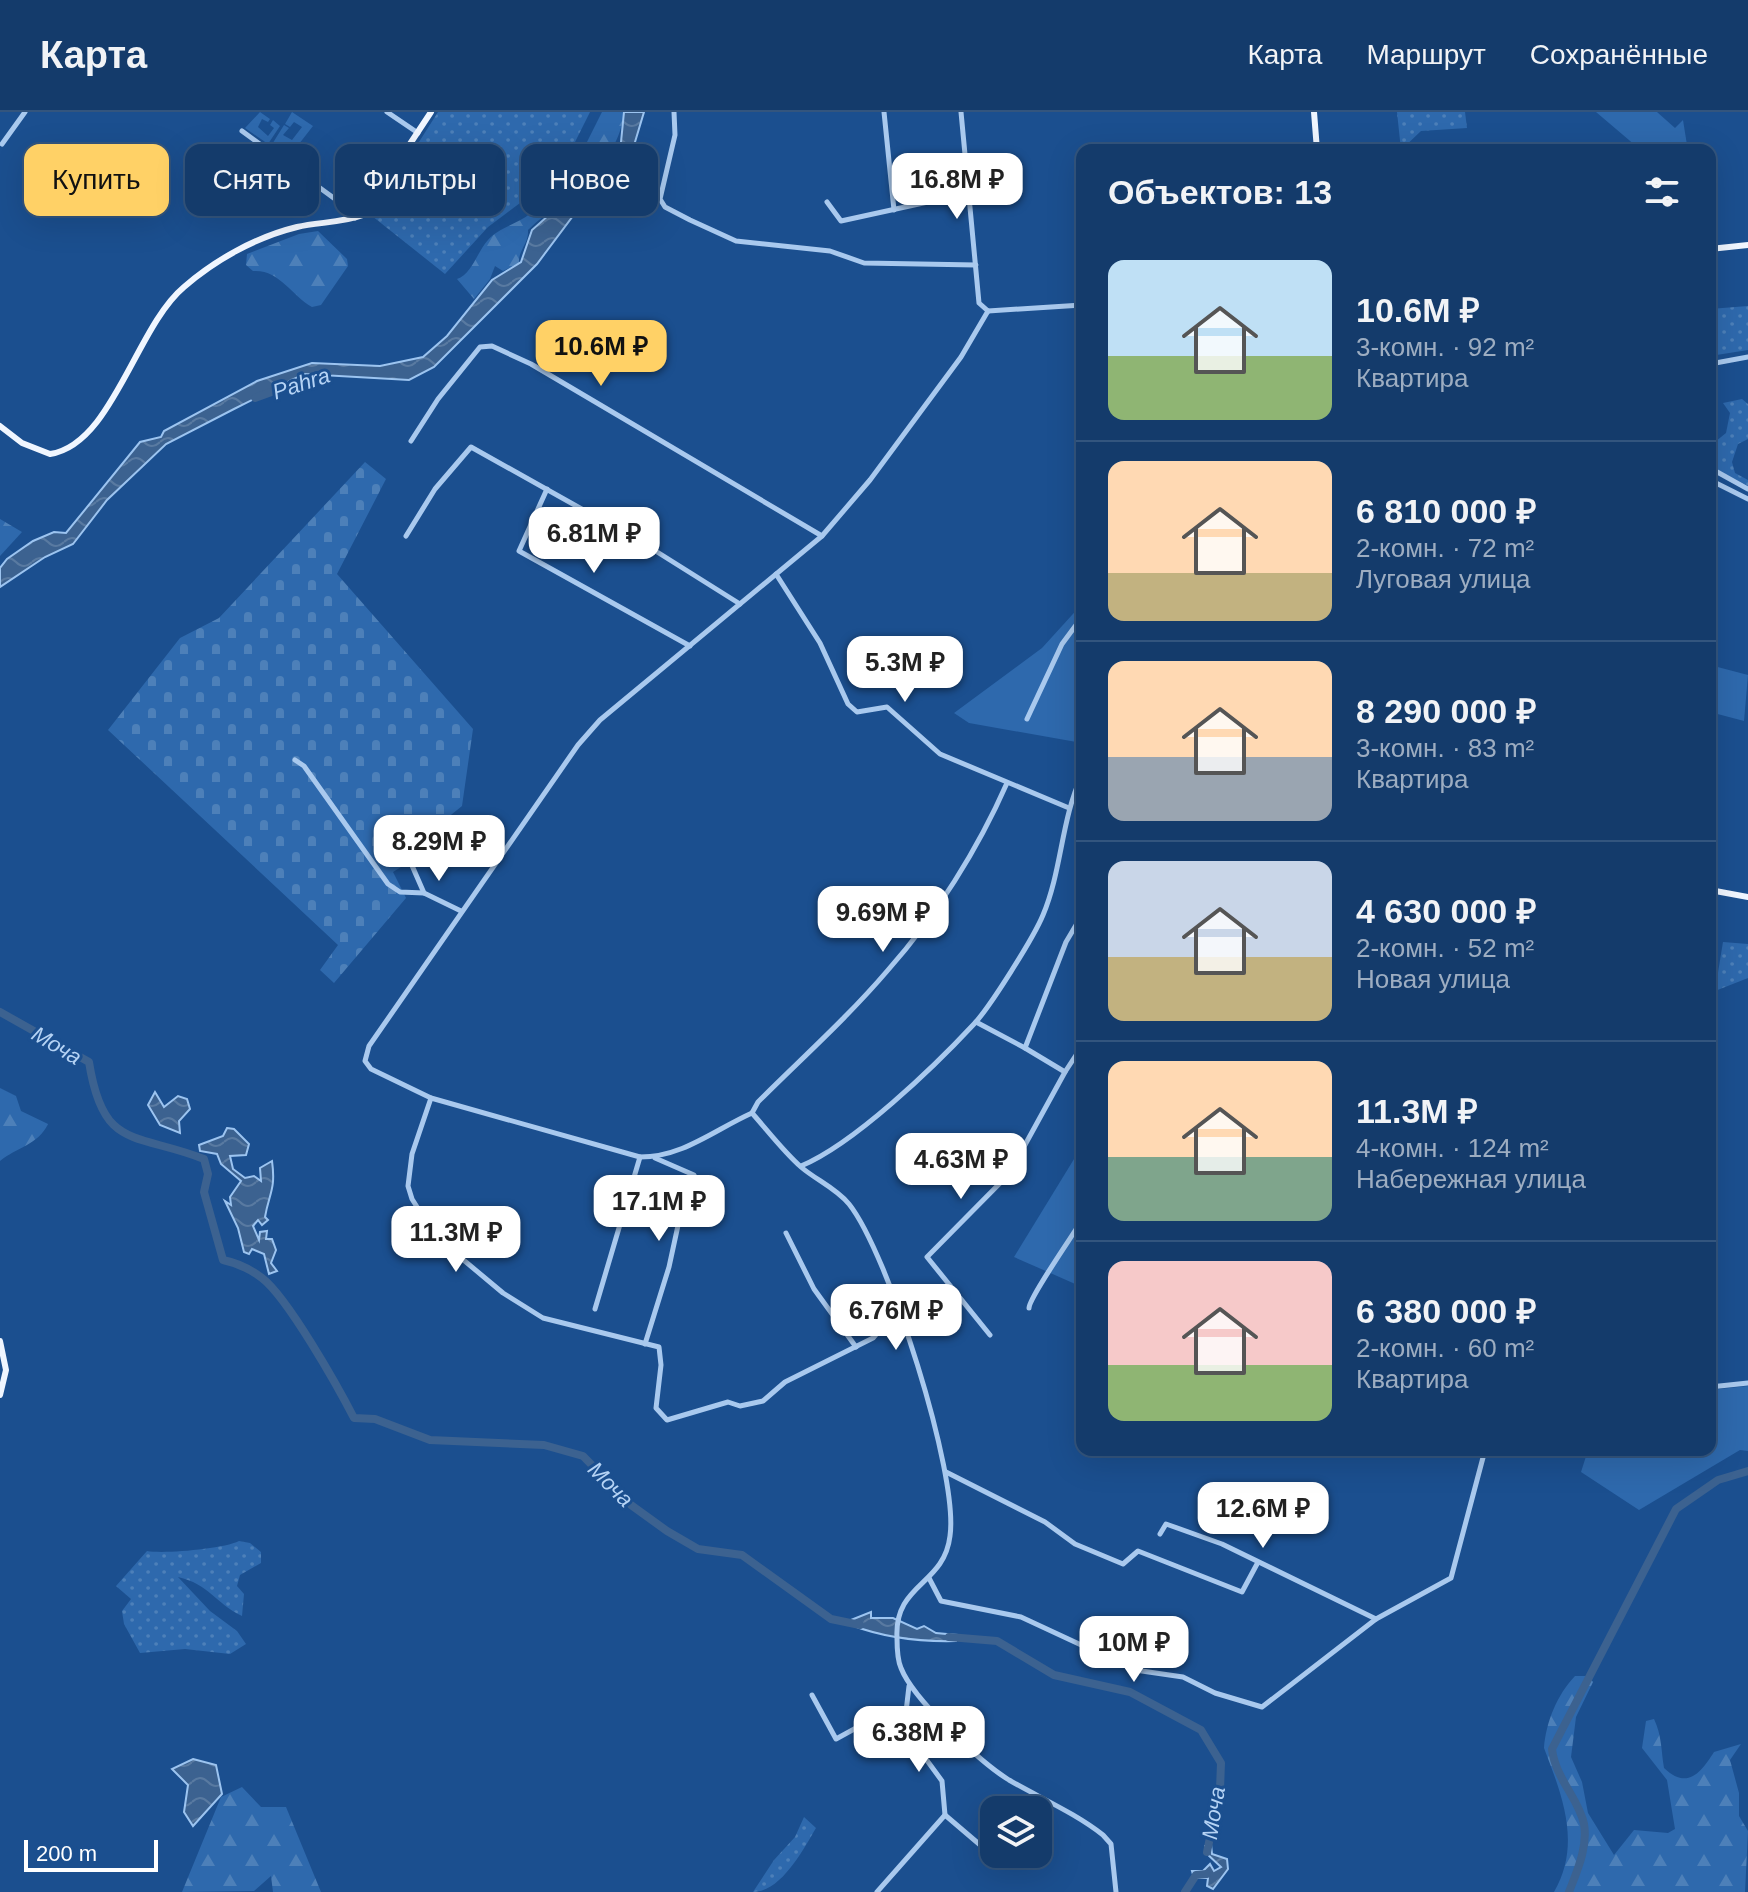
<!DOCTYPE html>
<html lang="ru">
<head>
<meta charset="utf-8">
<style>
	:root { --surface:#143b6b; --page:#214673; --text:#f1f3f6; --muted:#9dadc1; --line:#33557e; --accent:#ffd166 }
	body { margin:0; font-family:Helvetica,sans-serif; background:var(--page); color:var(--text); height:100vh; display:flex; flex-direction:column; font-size:30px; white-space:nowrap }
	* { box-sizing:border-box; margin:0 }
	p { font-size:26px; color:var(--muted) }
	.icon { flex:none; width:44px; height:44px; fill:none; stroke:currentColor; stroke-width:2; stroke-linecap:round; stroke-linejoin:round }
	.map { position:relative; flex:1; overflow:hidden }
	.side { position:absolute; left:1076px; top:32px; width:640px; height:1312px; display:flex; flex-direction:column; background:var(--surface); border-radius:16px; box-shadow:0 8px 32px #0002,0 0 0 2px var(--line) }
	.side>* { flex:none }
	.guide { position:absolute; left:24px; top:32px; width:760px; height:72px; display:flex; gap:16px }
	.controls { position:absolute; left:980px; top:1684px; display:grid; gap:16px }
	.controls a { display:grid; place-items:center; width:72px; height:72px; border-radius:16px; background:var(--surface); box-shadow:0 8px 32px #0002,0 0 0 2px var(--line); font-size:40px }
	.scale { position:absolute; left:24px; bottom:20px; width:134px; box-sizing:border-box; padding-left:8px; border:4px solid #fff; border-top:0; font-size:22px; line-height:28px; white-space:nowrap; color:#fff; -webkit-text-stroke:6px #1b4f8f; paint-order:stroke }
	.price { position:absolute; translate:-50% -68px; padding:0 18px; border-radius:16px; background:#fff; color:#222; font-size:26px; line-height:52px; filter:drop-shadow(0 2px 4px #0008) }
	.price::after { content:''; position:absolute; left:50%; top:48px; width:24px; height:18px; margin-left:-12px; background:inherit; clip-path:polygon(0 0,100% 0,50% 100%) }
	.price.current { background:var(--accent); color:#111 }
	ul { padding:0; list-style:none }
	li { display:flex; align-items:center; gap:24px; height:200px; padding:0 32px }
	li+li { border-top:2px solid var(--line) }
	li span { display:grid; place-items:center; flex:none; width:224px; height:160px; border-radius:16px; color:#555 }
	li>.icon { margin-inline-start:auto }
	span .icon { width:96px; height:96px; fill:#fffc; stroke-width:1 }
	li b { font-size:34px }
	h2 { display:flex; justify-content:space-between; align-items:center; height:96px; padding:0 32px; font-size:34px }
	.tag { padding:0 28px; border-radius:16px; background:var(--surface); box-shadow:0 8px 32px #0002,0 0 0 2px var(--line); font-size:28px; line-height:72px }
	.tag.current { background:var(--accent); color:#111 }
	header { display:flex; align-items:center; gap:48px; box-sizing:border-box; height:112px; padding:0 40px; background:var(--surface); border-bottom:2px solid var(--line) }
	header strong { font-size:38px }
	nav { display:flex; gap:44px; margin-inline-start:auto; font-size:28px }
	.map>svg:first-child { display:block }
	.grass { fill:url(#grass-dots) }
	.forest { fill:url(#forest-firs) }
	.cemetery { fill:url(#cemetery-stones) }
	.garden { fill:#2e69ad }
	.water { fill:url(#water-waves); stroke:#9cc4f0; stroke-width:2 }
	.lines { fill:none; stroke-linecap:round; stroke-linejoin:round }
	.river { stroke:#3c6290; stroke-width:8 }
	.minor { stroke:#a9c9ee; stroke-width:5 }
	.major { stroke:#f0f6ff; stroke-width:6 }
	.labels { text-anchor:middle; stroke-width:6; stroke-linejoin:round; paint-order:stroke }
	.water-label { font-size:22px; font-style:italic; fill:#b5d3f5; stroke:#1b4f8f }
</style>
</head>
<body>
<header>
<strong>Карта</strong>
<nav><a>Карта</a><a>Маршрут</a><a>Сохранённые</a></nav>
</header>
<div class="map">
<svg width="1748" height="1780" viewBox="0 0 1748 1780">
	<defs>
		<pattern id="grass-dots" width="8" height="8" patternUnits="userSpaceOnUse" patternTransform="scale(2)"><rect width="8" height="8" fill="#2e69ad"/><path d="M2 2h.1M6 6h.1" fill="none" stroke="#4d80b9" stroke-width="1.8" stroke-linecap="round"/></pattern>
		<pattern id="forest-firs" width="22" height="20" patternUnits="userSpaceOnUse" patternTransform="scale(2)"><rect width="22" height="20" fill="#2e69ad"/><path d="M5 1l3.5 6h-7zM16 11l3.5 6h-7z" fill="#4d80b9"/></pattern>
		<pattern id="cemetery-stones" width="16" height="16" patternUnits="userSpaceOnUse" patternTransform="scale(2)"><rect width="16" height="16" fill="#2e69ad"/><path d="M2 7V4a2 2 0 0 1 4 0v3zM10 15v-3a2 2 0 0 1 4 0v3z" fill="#4d80b9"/></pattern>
		<pattern id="water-waves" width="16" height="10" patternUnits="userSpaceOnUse" patternTransform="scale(2)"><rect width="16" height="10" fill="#3c6290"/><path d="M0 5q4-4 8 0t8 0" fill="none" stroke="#597aa1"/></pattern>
	</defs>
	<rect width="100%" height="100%" fill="#1b4f8f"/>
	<!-- grass -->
	<g class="grass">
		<path d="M 438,0 L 590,0 L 568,44 L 557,57 L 532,82 L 488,115 L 445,162 L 372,104 Z"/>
		<path d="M 1397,0 L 1465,0 L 1467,16 L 1421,19 L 1401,38 Z"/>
		<path d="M 375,40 L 394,52 L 376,80 L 356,69 Z"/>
		<path d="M 1748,194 L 1748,238 L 1710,244 L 1710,197 Z"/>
		<path d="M 1742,287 L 1748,292 L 1748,327 L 1738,332 L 1732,350 L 1735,361 L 1748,368 L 1748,374 L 1710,354 L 1710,334 L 1726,321 L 1730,301 L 1723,291 Z"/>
		<path d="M 1723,830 L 1748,832 L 1748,866 L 1715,879 Z"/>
		<path d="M 239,1429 L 250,1431 L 261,1440 L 261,1451 L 240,1463 L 237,1474 L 244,1482 L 242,1504 C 215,1491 209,1472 178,1465 L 210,1499 L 237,1519 L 246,1532 L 230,1542 L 185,1537 L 140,1541 L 124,1512 L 122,1499 L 131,1487 L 116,1474 L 147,1439 C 164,1442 223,1437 239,1429 Z"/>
		<path d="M 804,1705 L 816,1716 C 803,1738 781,1780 753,1780 L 774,1748 L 795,1725 Z"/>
	</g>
	<!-- forest -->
	<g class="forest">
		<path d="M 602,0 L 624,0 C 618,56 567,82 528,118 C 529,132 518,138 519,151 L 503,159 L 495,154 L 490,167 L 474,187 L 457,167 C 472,162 477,140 488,128 C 500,115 518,112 531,101 C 545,90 548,80 565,74 Z"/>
		<path d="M 318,119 L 347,147 L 348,154 L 321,193 L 312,195 C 291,183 279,157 253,159 L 246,153 L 247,142 L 299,122 Z"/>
		<path d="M 0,407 L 22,420 L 0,444 Z"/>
		<path d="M 0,976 L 16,984 L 21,999 L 48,1012 C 38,1033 17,1035 0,1049 Z"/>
		<path d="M 1575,1564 L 1588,1564 L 1593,1570 L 1576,1605 L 1571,1645 L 1582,1670 L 1588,1701 L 1614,1743 L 1634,1718 L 1668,1721 L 1675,1717 L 1667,1668 L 1642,1636 L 1646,1609 L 1654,1607 C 1662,1624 1661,1638 1664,1656 C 1688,1679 1702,1659 1714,1640 L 1741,1632 L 1730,1648 L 1739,1681 L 1739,1704 L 1748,1719 L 1745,1780 L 1554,1780 C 1582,1732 1562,1683 1544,1636 C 1546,1610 1557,1583 1575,1564 Z"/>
		<path d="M 242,1675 L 261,1695 L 286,1695 L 321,1780 L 273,1780 L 271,1764 L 254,1779 L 182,1780 L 221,1685 Z"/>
	</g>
	<!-- cemetery -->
	<path class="cemetery" d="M 365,350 L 386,367 L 337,462 L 473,617 L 462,694 L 426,723 L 431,736 L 393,760 L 406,786 L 334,871 L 320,858 L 338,833 L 108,618 L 180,526 L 219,506 Z"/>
	<!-- garden -->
	<g class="garden">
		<path d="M 260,0 L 270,7 L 268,10 L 262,7 L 258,15 L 268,24 L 274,16 L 270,13 L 273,8 L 280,14 L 268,32 L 245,16 Z"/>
		<path d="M 292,0 L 313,14 L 288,46 L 271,34 L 284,13 L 289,16 L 283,23 L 292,28 L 302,15 L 294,10 L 290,15 L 285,12 Z"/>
		<path d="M 1596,0 L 1657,0 L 1675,16 L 1683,8 L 1687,33 L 1684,38 L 1634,38 L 1636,34 Z"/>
		<path d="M 1082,492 L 1082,631 L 969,611 L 954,601 L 1042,536 Z"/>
		<path d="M 1710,553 L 1748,563 L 1744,609 L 1710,600 Z"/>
		<path d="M 1082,1034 L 1082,1175 L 1014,1145 Z"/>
		<path d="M 1748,1274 L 1748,1339 L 1740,1338 L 1639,1398 L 1581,1360 L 1588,1338 L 1710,1338 L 1710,1278 Z"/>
	</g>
	<!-- water -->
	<g class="water">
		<path d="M 624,0 L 644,0 L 629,50 L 576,100 L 537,152 L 434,255 L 409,268 L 304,262 L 234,297 L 166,332 L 107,388 L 73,432 L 45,445 L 0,475 L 0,456 L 7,447 L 33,429 L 54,420 L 66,421 L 140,330 L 161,325 L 164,319 L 257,269 L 312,251 L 380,254 L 423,245 L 447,224 L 492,168 L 521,150 L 532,118 L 620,40 Z"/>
		<path d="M 155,980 L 164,995 L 178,984 L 187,987 L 190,997 L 179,1009 L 180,1021 L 160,1013 L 148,993 Z"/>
		<path d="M 227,1016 L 234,1017 L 249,1032 L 246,1043 L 230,1044 L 233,1057 L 245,1066 L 254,1064 L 261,1069 L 260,1056 L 272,1049 C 276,1078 269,1081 265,1105 L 268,1108 L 262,1113 L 258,1108 L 253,1114 L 259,1128 L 260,1120 L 267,1119 L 266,1127 L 272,1127 L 276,1138 L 271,1151 L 277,1159 L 269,1162 L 264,1142 L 252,1137 L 249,1142 L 244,1140 L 238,1116 L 225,1089 L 231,1093 L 230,1085 L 241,1069 L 221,1052 L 217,1042 L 200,1039 L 199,1033 L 223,1024 Z"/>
		<path d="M 871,1500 L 871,1506 L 893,1506 L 917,1517 L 924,1514 L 936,1521 L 957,1523 L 956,1529 C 918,1530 885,1526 851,1513 L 851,1508 Z"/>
		<path d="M 193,1647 L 216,1653 L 222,1682 L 193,1714 L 184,1700 L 188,1673 L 172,1657 Z"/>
		<path d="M 1211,1732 L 1212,1742 L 1227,1747 L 1228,1757 L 1213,1777 L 1207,1774 L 1208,1766 L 1194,1766 L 1192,1759 L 1203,1759 L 1210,1752 L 1214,1759 L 1221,1755 L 1205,1740 L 1205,1734 Z"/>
	</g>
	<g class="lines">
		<!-- river -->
		<g class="river">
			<path d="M 255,286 L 332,258"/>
			<path d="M 0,900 L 89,950 C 103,1039 135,1020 204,1047 L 208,1062 L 204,1080 L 223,1148 C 238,1151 250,1157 262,1166 C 288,1186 338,1275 354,1306 L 375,1307 L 430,1328 L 544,1333 L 583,1344 L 631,1393 L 667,1419 L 698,1437 L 742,1443 L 831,1507 L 860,1513"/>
			<path d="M 949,1525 L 997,1529 L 1054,1563 L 1130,1580 L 1201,1618 L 1221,1651 L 1220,1677 L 1207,1740"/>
			<path d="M 1185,1780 L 1196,1763 L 1207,1762"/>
			<path d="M 1569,1780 C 1577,1759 1588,1735 1584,1712 C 1579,1687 1555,1666 1552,1637 L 1676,1397 L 1718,1368 L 1748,1359"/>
		</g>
		<!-- minor -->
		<g class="minor">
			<path d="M 387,0 L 418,21"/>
			<path d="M 674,0 L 675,23 L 660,87 L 665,95 L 690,108 L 736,129 L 830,139 L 864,151 L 976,153"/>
			<path d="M 884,0 L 894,98"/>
			<path d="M 961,0 L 979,191 L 988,199"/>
			<path d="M 242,19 L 346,95 L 355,106"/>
			<path d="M 2,32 L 25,0"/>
			<path d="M 369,33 L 399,51"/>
			<path d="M 378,85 L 357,71 L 356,65 L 372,41 L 379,40"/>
			<path d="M 827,90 L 841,109 L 969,81"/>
			<path d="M 988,199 L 1082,193"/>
			<path d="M 1710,252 L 1748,245"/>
			<path d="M 411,329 L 438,287 L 480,235 L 492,234 L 531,252 L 822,424"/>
			<path d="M 1710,356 L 1748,377"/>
			<path d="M 1710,368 L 1748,387"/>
			<path d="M 547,377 L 519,439 L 690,534"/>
			<path d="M 1710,380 L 1716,372"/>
			<path d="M 406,424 L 435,377 L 471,335 L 646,433 L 740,492"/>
			<path d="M 776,462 L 820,531 L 848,592 L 857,600 L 887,595 L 940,642 L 1069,696"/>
			<path d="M 1027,607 L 1062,532 L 1082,505"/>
			<path d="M 295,648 L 304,654 L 388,772 L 400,780 L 424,781"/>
			<path d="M 410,749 L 424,781 L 461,799"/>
			<path d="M 976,910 L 1025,936 L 1066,830 L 1082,803"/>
			<path d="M 1065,960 L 1082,934"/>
			<path d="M 431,986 L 412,1042 L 408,1074 L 412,1087 L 436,1125 L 503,1181 L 543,1206 L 659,1235 L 661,1253 L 656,1296 L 667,1308 L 728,1290 L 740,1294 L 763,1289 L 785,1270 L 873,1226 L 885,1212 L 892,1182"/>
			<path d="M 752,1001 C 714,1018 683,1045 640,1045 L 431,986 L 371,957 L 365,949 L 369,934 L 578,633 L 600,608 L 822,424 L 870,368 L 961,245 L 988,199"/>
			<path d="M 752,1001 C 768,1019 783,1039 801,1055 C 816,1068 836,1076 849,1092 C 888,1141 959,1362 950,1424 C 944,1474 894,1471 897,1526 C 897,1535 897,1547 901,1556 C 913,1587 980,1650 1009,1668 C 1040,1686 1075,1701 1103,1723 L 1111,1732 L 1116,1780"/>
			<path d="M 752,1001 L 758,990 C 802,946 848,905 888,858 C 936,804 978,737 1007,671"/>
			<path d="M 801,1054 C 854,1032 934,955 974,912 C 990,895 1034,825 1043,803 C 1062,758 1061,707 1082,663"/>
			<path d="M 786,1121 L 814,1177 L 856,1235"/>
			<path d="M 1029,1196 C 1029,1186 1073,1123 1082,1108"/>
			<path d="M 595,1197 L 640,1045"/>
			<path d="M 990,1223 L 927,1145 L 1009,1062 L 1065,960 L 1025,936"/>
			<path d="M 645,1232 L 669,1155 L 682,1095 L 698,1071 L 694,1063 L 655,1046"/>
			<path d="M 1710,1275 L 1748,1271"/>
			<path d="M 946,1360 L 1045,1410 L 1075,1432 L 1123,1452 L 1138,1439 L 1242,1480 L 1257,1452"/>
			<path d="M 1160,1422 L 1166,1412 L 1222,1432 L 1376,1507"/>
			<path d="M 929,1466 L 941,1489 L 1021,1505 L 1135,1558 L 1183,1565 L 1215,1581 L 1262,1595 L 1376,1507 L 1451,1466 L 1485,1338"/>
			<path d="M 812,1583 L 836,1627 L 867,1610 L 904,1617 L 909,1574"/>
			<path d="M 904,1617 L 942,1669 L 945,1703"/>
			<path d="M 1038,1709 L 1045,1689"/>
			<path d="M 877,1780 L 945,1703 L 1006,1755 L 1015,1742"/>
		</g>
		<!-- major -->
		<g class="major">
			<path d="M 1314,0 L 1317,38"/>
			<path d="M 1710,137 L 1748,133"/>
			<path d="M 0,314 L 22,331 L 50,342 C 112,333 136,215 184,175 C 215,148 256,125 297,115 C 318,110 342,111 363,103 L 431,0"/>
			<path d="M 1710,778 L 1748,785"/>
			<path d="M 0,1229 L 6,1258 L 0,1283"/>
		</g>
	</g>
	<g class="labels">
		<!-- water labels -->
		<g class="water-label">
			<text transform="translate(301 271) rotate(-18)" y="8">Pahra</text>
			<text transform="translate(57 933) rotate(31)" y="8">Моча</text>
			<text transform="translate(611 1372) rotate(45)" y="8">Моча</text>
			<text transform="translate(1213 1701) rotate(-81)" y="8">Моча</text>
		</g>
	</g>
</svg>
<div class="controls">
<a><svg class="icon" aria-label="layers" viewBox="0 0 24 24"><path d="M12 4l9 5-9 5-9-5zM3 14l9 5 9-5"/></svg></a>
</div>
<div class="scale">200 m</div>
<b class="price" style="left:957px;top:109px">16.8M ₽</b>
<b class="price current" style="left:601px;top:276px">10.6M ₽</b>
<b class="price" style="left:594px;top:463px">6.81M ₽</b>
<b class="price" style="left:905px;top:592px">5.3M ₽</b>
<b class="price" style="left:439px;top:771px">8.29M ₽</b>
<b class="price" style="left:883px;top:842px">9.69M ₽</b>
<b class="price" style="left:961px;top:1089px">4.63M ₽</b>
<b class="price" style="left:659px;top:1131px">17.1M ₽</b>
<b class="price" style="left:456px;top:1162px">11.3M ₽</b>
<b class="price" style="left:896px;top:1240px">6.76M ₽</b>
<b class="price" style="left:1263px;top:1438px">12.6M ₽</b>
<b class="price" style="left:1134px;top:1572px">10M ₽</b>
<b class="price" style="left:919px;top:1662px">6.38M ₽</b>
<div class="guide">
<a class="tag current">Купить</a>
<a class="tag">Снять</a>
<a class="tag">Фильтры</a>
<a class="tag">Новое</a>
</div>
<section class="side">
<h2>Объектов: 13<svg class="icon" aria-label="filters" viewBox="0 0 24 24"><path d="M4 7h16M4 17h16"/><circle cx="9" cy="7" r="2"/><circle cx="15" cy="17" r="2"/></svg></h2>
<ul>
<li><span style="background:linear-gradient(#bfe0f5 60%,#8fb573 0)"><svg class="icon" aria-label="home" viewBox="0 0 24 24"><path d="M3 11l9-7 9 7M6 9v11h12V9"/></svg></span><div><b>10.6M ₽</b><p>3-комн. · 92 m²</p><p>Квартира</p></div></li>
<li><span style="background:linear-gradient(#ffd9b3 70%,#c2b280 0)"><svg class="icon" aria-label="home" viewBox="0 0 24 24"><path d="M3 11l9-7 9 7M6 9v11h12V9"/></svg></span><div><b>6 810 000 ₽</b><p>2-комн. · 72 m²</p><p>Луговая улица</p></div></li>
<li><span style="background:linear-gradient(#ffd9b3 60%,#9aa5b1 0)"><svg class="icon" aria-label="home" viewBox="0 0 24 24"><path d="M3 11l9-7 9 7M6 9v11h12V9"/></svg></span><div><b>8 290 000 ₽</b><p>3-комн. · 83 m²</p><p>Квартира</p></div></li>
<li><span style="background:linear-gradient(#c9d6e8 60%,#c2b280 0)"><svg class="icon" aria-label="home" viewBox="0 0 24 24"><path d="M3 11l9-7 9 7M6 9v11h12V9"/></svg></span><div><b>4 630 000 ₽</b><p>2-комн. · 52 m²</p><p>Новая улица</p></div></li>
<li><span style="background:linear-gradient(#ffd9b3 60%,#7fa58c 0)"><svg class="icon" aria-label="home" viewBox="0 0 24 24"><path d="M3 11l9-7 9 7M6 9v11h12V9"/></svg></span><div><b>11.3M ₽</b><p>4-комн. · 124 m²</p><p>Набережная улица</p></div></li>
<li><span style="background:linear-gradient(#f6c9c9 65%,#8fb573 0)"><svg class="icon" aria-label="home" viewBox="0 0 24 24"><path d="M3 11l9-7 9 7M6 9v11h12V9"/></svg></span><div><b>6 380 000 ₽</b><p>2-комн. · 60 m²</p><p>Квартира</p></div></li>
</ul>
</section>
</div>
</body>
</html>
